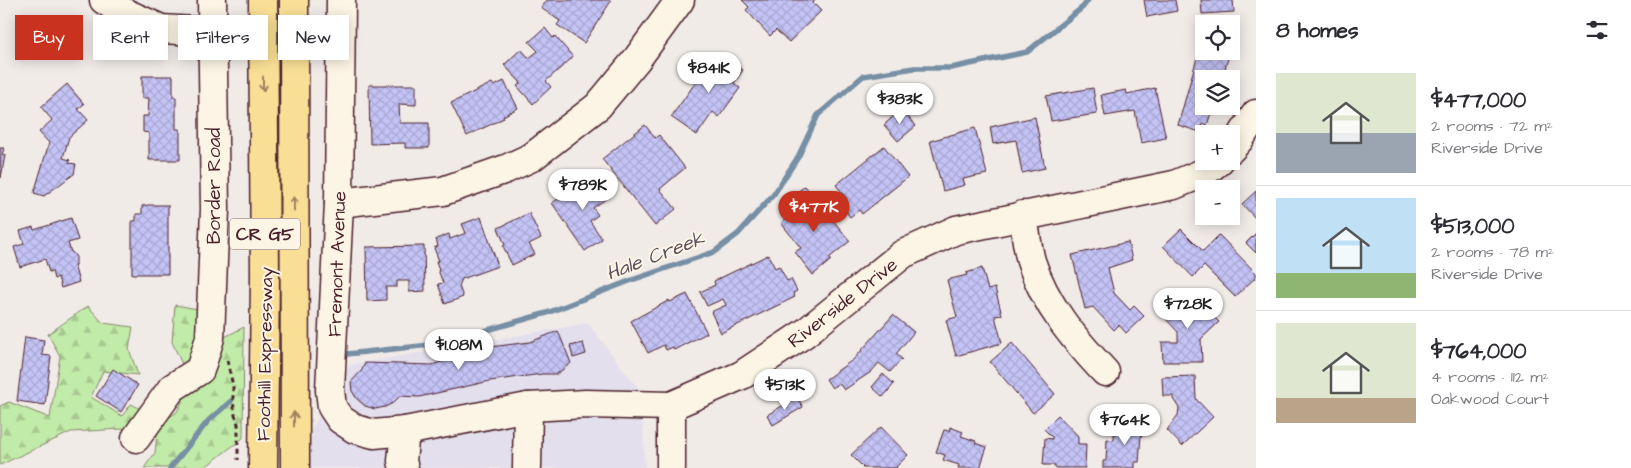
<!DOCTYPE html>
<html lang="en">
<head>
<meta charset="utf-8">
<style>
	:root { --surface:#fff; --page:#f7f7f7; --text:#2b2b33; --muted:#7c7c81; --line:#e1e1e2; --accent:#c8321e }
	body { margin:0; font-family:"Architects Daughter",sans-serif; background:var(--page); color:var(--text); height:100vh; display:flex; flex-direction:column; font-size:19px; white-space:nowrap }
	* { box-sizing:border-box; margin:0 }
	p { font-size:16px; color:var(--muted) }
	.icon { flex:none; width:28px; height:28px; fill:none; stroke:currentColor; stroke-width:2; stroke-linecap:round; stroke-linejoin:round }
	.map { position:relative; flex:1; overflow:hidden }
	.details { display:flex; flex-direction:column; background:var(--surface); width:375px }
	.details>* { flex:none }
	.top-card { position:absolute; left:15px; top:15px; width:475px; height:45px; display:flex; gap:10px }
	.tools { position:absolute; left:1195px; top:15px; display:grid; gap:10px }
	.tools a { display:grid; place-items:center; width:45px; height:45px; border-radius:0px; background:var(--surface); box-shadow:0 2px 12px #0003; font-size:25px }
	.price { position:absolute; translate:-50% -42px; padding:0 11px; border-radius:18px; background:#fff; color:#222; font-size:16px; line-height:32px; filter:drop-shadow(0 1px 2px #0008) }
	.price::after { content:''; position:absolute; left:50%; top:30px; width:15px; height:11px; margin-left:-8px; background:inherit; clip-path:polygon(0 0,100% 0,50% 100%) }
	.price.current { background:var(--accent); color:#fff }
	ul { padding:0; list-style:none }
	li { display:flex; align-items:center; gap:15px; height:125px; padding:0 20px }
	li+li { border-top:1px solid var(--line) }
	li span { display:grid; place-items:center; flex:none; width:140px; height:100px; border-radius:0px; color:#555 }
	li>.icon { margin-inline-start:auto }
	span .icon { width:60px; height:60px; fill:#fffc; stroke-width:1 }
	li b { font-size:21px }
	h2 { display:flex; justify-content:space-between; align-items:center; height:60px; padding:0 20px; font-size:21px }
	.tag { padding:0 18px; border-radius:0px; background:var(--surface); box-shadow:0 2px 12px #0003; font-size:18px; line-height:45px }
	.tag.current { background:var(--accent); color:#fff }
	main { display:flex; flex:1; min-height:0 }
	.map>svg:first-child { display:block }
	.built { fill:#e3dfec }
	.forest { fill:url(#forest-firs); stroke:#86856a }
	.lines { fill:none; stroke-linecap:round; stroke-linejoin:round }
	.stream { stroke:#768fa5; stroke-width:5.5 }
	.building { fill:url(#building-cross-hatch); stroke:#4a1f2b }
	.minor-casing { stroke:#4a1f2b; stroke-width:31 }
	.highway-casing { stroke:#4a1f2b; stroke-width:31 }
	.path { stroke:#4a1f2b; stroke-width:3; stroke-dasharray:5 4; stroke-linecap:butt }
	.minor { stroke:#fcf5e5; stroke-width:28 }
	.highway { stroke:#f9df96; stroke-width:28 }
	.oneway { stroke:#a27f60 }
	.labels { text-anchor:middle; stroke-width:4; stroke-linejoin:round; paint-order:stroke }
	.shield { fill:#fcf5e5; stroke:#7f5f63; stroke-width:1 }
	.shield-label { font-size:18px; font-weight:bold; fill:#4a1f2b }
	.street-label { font-size:19px; fill:#4a1f2b; stroke:#fcf5e5 }
	.water-label { font-size:20px; font-style:italic; fill:#5c4e5e; stroke:#fcf5e5 }
</style>
</head>
<body>
<main>
<div class="map">
<svg width="1256" height="468" viewBox="0 0 1256 468">
	<defs>
		<pattern id="forest-firs" width="22" height="20" patternUnits="userSpaceOnUse" patternTransform="scale(1.25)"><rect width="22" height="20" fill="#c1eba8"/><path d="M5 1l3.5 6h-7zM16 11l3.5 6h-7z" fill="#a7c991"/></pattern>
		<pattern id="building-cross-hatch" width="8" height="8" patternUnits="userSpaceOnUse" patternTransform="scale(1.25)"><rect width="8" height="8" fill="#c3c3f5"/><path d="M0 0l8 8M0 8l8-8" fill="none" stroke="#a9a7d2"/></pattern>
	</defs>
	<rect width="100%" height="100%" fill="#f1ebe8"/>
	<filter id="ink" filterUnits="userSpaceOnUse"><feTurbulence type="fractalNoise" baseFrequency=".02" numOctaves="2"/><feDisplacementMap in="SourceGraphic" scale="10" xChannelSelector="R" yChannelSelector="G"/><feConvolveMatrix kernelMatrix="1 2 1 2 8 2 1 2 1" color-interpolation-filters="sRGB"/></filter>
	<g filter="url(#ink)">
		<!-- built -->
		<path class="built" d="M 588,323 L 641,392 L 645,468 L 310,468 L 309,433 L 350,365 Z"/>
		<!-- forest -->
		<g class="forest">
			<path d="M 175,305 L 210,311 L 221,339 L 244,327 L 243,438 L 204,468 L 144,468 L 155,453 L 158,425 L 177,412 L 191,384 L 172,342 Z"/>
			<path d="M 88,306 L 103,323 L 133,327 L 129,349 L 138,375 L 103,371 L 91,397 L 122,416 L 131,404 L 143,410 L 139,428 L 71,432 L 0,465 L 0,406 L 9,402 L 50,418 L 60,356 L 48,334 Z"/>
		</g>
		<g class="lines">
			<!-- stream -->
			<g class="stream">
				<path d="M 347,354 L 439,344 L 547,313 L 632,280 L 714,252 L 738,234 L 774,194 L 798,157 L 818,115 L 863,76 L 914,68 L 951,68 L 1027,52 L 1083,7 L 1088,0"/>
				<path d="M 170,468 L 209,420 L 231,401"/>
			</g>
		</g>
		<!-- building -->
		<g class="building">
			<path d="M 547,0 L 610,0 L 611,1 L 584,43 L 557,25 L 560,21 L 541,8 Z"/>
			<path d="M 742,0 L 815,0 L 813,3 L 821,11 L 789,42 L 776,30 L 770,36 L 746,10 L 749,7 Z"/>
			<path d="M 1144,0 L 1175,0 L 1177,11 L 1147,17 Z"/>
			<path d="M 1201,0 L 1233,0 L 1234,12 L 1202,14 Z"/>
			<path d="M 545,28 L 553,38 L 555,36 L 573,57 L 546,81 L 551,87 L 533,104 L 517,86 L 521,83 L 504,65 L 521,49 L 529,58 L 538,51 L 529,42 Z"/>
			<path d="M 1200,47 L 1204,48 L 1204,51 L 1220,51 L 1229,55 L 1222,79 L 1204,79 L 1204,106 L 1218,106 L 1216,115 L 1211,113 L 1207,125 L 1203,124 L 1200,132 L 1178,125 Z"/>
			<path d="M 719,53 L 743,70 L 734,83 L 740,88 L 719,117 L 713,112 L 697,135 L 671,117 L 708,65 L 709,66 Z"/>
			<path d="M 142,76 L 173,76 L 173,97 L 176,97 L 176,129 L 180,129 L 180,160 L 149,160 L 149,133 L 143,132 L 143,116 L 148,116 L 149,98 L 142,98 Z"/>
			<path d="M 504,81 L 518,108 L 503,116 L 504,118 L 467,136 L 451,103 L 492,83 L 494,86 Z"/>
			<path d="M 67,84 L 84,104 L 78,109 L 88,120 L 69,137 L 63,158 L 70,160 L 69,163 L 76,164 L 74,174 L 44,196 L 34,193 L 49,143 L 39,132 L 52,120 L 41,107 Z"/>
			<path d="M 369,85 L 416,85 L 416,105 L 399,104 L 400,123 L 429,123 L 429,148 L 405,148 L 405,143 L 370,144 Z"/>
			<path d="M 1093,88 L 1097,114 L 1051,121 L 1046,96 Z"/>
			<path d="M 1155,88 L 1166,138 L 1141,143 L 1135,111 L 1105,116 L 1101,95 L 1126,90 L 1127,94 Z"/>
			<path d="M 901,109 L 916,126 L 898,141 L 884,125 Z"/>
			<path d="M 1035,117 L 1045,168 L 1022,173 L 1016,140 L 993,144 L 990,127 Z"/>
			<path d="M 645,125 L 655,138 L 659,135 L 685,168 L 660,189 L 676,209 L 655,226 L 602,159 Z"/>
			<path d="M 975,128 L 987,174 L 963,179 L 965,185 L 943,191 L 930,141 Z"/>
			<path d="M 884,146 L 908,177 L 862,214 L 859,210 L 850,217 L 843,207 L 846,205 L 844,202 L 847,199 L 836,185 Z"/>
			<path d="M 0,148 L 4,148 L 2,155 L 5,155 L 1,178 Z"/>
			<path d="M 595,175 L 610,196 L 593,208 L 598,215 L 590,221 L 602,239 L 585,251 L 552,203 Z"/>
			<path d="M 805,186 L 850,241 L 829,258 L 831,260 L 813,275 L 795,252 L 801,248 L 781,223 L 804,203 L 796,193 Z"/>
			<path d="M 1256,191 L 1256,219 L 1242,204 Z"/>
			<path d="M 148,205 L 168,205 L 168,274 L 132,274 L 132,221 L 136,221 L 136,214 L 142,214 L 142,206 Z"/>
			<path d="M 529,213 L 541,238 L 529,244 L 535,254 L 512,265 L 503,246 L 505,245 L 498,228 Z"/>
			<path d="M 481,217 L 498,266 L 462,279 L 459,286 L 463,297 L 445,304 L 438,284 L 443,283 L 438,270 L 439,270 L 436,261 L 439,261 L 434,248 L 438,246 L 436,239 L 449,234 L 450,239 L 466,233 L 462,224 Z"/>
			<path d="M 71,218 L 78,240 L 68,243 L 71,252 L 72,252 L 76,257 L 76,264 L 74,265 L 79,282 L 61,288 L 58,277 L 54,279 L 52,271 L 49,272 L 45,259 L 20,267 L 14,247 L 24,244 L 20,231 L 33,227 L 34,230 Z"/>
			<path d="M 1181,229 L 1203,251 L 1219,235 L 1256,273 L 1256,277 L 1235,297 L 1204,266 L 1193,277 L 1163,246 Z"/>
			<path d="M 1256,233 L 1256,253 L 1246,243 Z"/>
			<path d="M 1128,242 L 1132,260 L 1108,268 L 1114,293 L 1130,310 L 1134,306 L 1144,316 L 1126,333 L 1119,325 L 1114,330 L 1093,307 L 1085,309 L 1072,255 Z"/>
			<path d="M 424,246 L 425,291 L 409,292 L 409,281 L 397,281 L 397,287 L 386,287 L 386,300 L 367,301 L 366,247 Z"/>
			<path d="M 768,255 L 775,268 L 779,266 L 787,281 L 791,279 L 797,291 L 793,293 L 795,297 L 721,333 L 711,312 L 726,305 L 723,299 L 707,306 L 700,292 L 715,285 L 714,281 Z"/>
			<path d="M 982,268 L 988,290 L 995,288 L 1002,315 L 995,316 L 1002,343 L 956,356 L 946,320 L 957,317 L 947,280 L 967,275 L 966,273 Z"/>
			<path d="M 1188,291 L 1219,322 L 1201,339 L 1202,362 L 1163,362 L 1162,342 L 1178,342 L 1178,332 L 1163,316 Z"/>
			<path d="M 687,294 L 707,333 L 674,350 L 673,347 L 666,350 L 664,345 L 648,353 L 631,321 L 666,302 L 669,300 L 670,302 Z"/>
			<path d="M 893,315 L 914,332 L 896,354 L 902,359 L 890,372 L 879,363 L 871,372 L 844,390 L 839,383 L 832,388 L 826,379 L 854,359 Z"/>
			<path d="M 558,331 L 571,363 L 557,374 L 542,374 L 490,381 L 419,397 L 400,396 L 393,403 L 385,407 L 375,409 L 365,406 L 357,399 L 352,391 L 351,382 L 362,370 L 365,363 L 432,365 L 482,348 L 530,342 Z"/>
			<path d="M 25,337 L 44,340 L 42,355 L 51,356 L 45,405 L 17,401 Z"/>
			<path d="M 583,343 L 586,354 L 573,358 L 570,346 Z"/>
			<path d="M 1012,343 L 1055,394 L 1033,413 L 990,362 Z"/>
			<path d="M 113,369 L 138,385 L 121,412 L 96,396 Z"/>
			<path d="M 883,374 L 894,384 L 883,397 L 872,387 Z"/>
			<path d="M 1195,376 L 1196,399 L 1213,417 L 1182,446 L 1167,430 L 1178,415 L 1179,408 L 1173,399 L 1173,396 L 1163,396 L 1162,377 Z"/>
			<path d="M 797,397 L 803,407 L 773,425 L 767,415 Z"/>
			<path d="M 1058,415 L 1078,436 L 1078,444 L 1086,444 L 1085,468 L 1055,468 L 1055,465 L 1043,465 L 1045,438 L 1052,439 L 1052,437 L 1044,429 Z"/>
			<path d="M 1133,416 L 1146,431 L 1141,436 L 1139,462 L 1135,462 L 1135,468 L 1103,468 L 1103,461 L 1106,461 L 1107,439 L 1114,440 L 1114,432 Z"/>
			<path d="M 881,427 L 908,455 L 896,467 L 897,468 L 862,468 L 863,467 L 851,455 Z"/>
			<path d="M 950,427 L 963,432 L 961,436 L 976,441 L 975,443 L 987,447 L 980,468 L 958,468 L 959,465 L 943,460 L 945,455 L 936,452 L 944,430 L 949,431 Z"/>
		</g>
		<g class="lines">
			<!-- minor casing -->
			<g class="minor-casing">
				<g id="minor">
					<path d="M 104,0 L 121,11 L 161,29 L 212,32"/>
					<path d="M 341,0 L 339,203 L 330,390 L 332,407 L 340,419 L 355,429 L 374,434 L 405,431 L 528,407 L 586,404 L 671,406 L 742,375 L 805,333 L 903,254 L 956,230 L 1174,185 L 1203,173 L 1219,161"/>
					<path d="M 1231,149 L 1239,140 L 1256,114"/>
					<path d="M 339,203 L 443,191 L 506,169 L 532,157 L 598,106 L 637,59 L 680,0"/>
					<path d="M 1023,215 C 1025,230 1027,246 1031,261 C 1045,305 1074,339 1105,372"/>
					<path d="M 136,438 L 172,388 L 200,370 L 210,338 L 215,209 L 212,0"/>
					<path d="M 404,468 L 402,461 L 405,431"/>
					<path d="M 527,468 L 528,407"/>
					<path d="M 671,468 L 671,406"/>
				</g>
			</g>
			<!-- highway casing -->
			<g class="highway-casing">
				<g id="highway">
					<path d="M 263,0 L 265,274 L 263,468"/>
					<path d="M 294,0 L 295,468"/>
				</g>
			</g>
			<!-- path -->
			<path class="path" d="M 227,360 L 233,386 L 233,401 L 235,415 L 238,424 L 238,460"/>
			<!-- minor -->
			<use href="#minor" class="minor"/>
			<!-- highway -->
			<use href="#highway" class="highway"/>
		</g>
		<!-- one-way arrows -->
		<defs><path id="oneway-shaft" d="M-6 0H5M1.5-3L5.5 0L1.5 3" fill="none" stroke-width="1.6" stroke-linecap="round" stroke-linejoin="round" transform="scale(1.25)"/></defs>
		<g class="oneway">
			<use href="#oneway-shaft" transform="translate(263 84) rotate(90)"/>
			<use href="#oneway-shaft" transform="translate(294 204) rotate(-90)"/>
			<use href="#oneway-shaft" transform="translate(294 419) rotate(-90)"/>
		</g>
	</g>
	<g class="labels">
		<!-- shield labels -->
		<rect class="shield" x="230" y="218.5" width="70" height="31" rx="4"/>
		<g class="shield-label">
			<text x="265" y="240">CR G5</text>
		</g>
		<!-- street labels -->
		<g class="street-label">
			<text transform="translate(213 186) rotate(-90)" y="7">Border Road</text>
			<text transform="translate(336 264) rotate(-88)" y="7">Fremont Avenue</text>
			<text transform="translate(842 302) rotate(-38)" y="7">Riverside Drive</text>
			<text transform="translate(264 354) rotate(-89)" y="7">Foothill Expressway</text>
		</g>
		<!-- water labels -->
		<g class="water-label">
			<text transform="translate(655 255) rotate(-21)" y="7">Hale Creek</text>
		</g>
	</g>
</svg>
<div class="tools">
<a><svg class="icon" aria-label="locate" viewBox="0 0 24 24"><circle cx="12" cy="12" r="6"/><path d="M12 2v4M12 18v4M2 12h4M18 12h4"/></svg></a>
<a><svg class="icon" aria-label="layers" viewBox="0 0 24 24"><path d="M12 4l9 5-9 5-9-5zM3 14l9 5 9-5"/></svg></a>
<a>+</a>
<a>−</a>
</div>
<b class="price" style="left:709px;top:94px">$841K</b>
<b class="price" style="left:900px;top:125px">$383K</b>
<b class="price" style="left:583px;top:211px">$789K</b>
<b class="price current" style="left:814px;top:233px">$477K</b>
<b class="price" style="left:1188px;top:330px">$728K</b>
<b class="price" style="left:459px;top:371px">$1.08M</b>
<b class="price" style="left:785px;top:411px">$513K</b>
<b class="price" style="left:1125px;top:446px">$764K</b>
<div class="top-card">
<a class="tag current">Buy</a>
<a class="tag">Rent</a>
<a class="tag">Filters</a>
<a class="tag">New</a>
</div>
</div>
<section class="details">
<h2>8 homes<svg class="icon" aria-label="filters" viewBox="0 0 24 24"><path d="M4 7h16M4 17h16"/><circle cx="9" cy="7" r="2"/><circle cx="15" cy="17" r="2"/></svg></h2>
<ul>
<li><span style="background:linear-gradient(#dfe7d0 60%,#9aa5b1 0)"><svg class="icon" aria-label="home" viewBox="0 0 24 24"><path d="M3 11l9-7 9 7M6 9v11h12V9"/></svg></span><div><b>$477,000</b><p>2 rooms · 72 m²</p><p>Riverside Drive</p></div></li>
<li><span style="background:linear-gradient(#bfe0f5 75%,#8fb573 0)"><svg class="icon" aria-label="home" viewBox="0 0 24 24"><path d="M3 11l9-7 9 7M6 9v11h12V9"/></svg></span><div><b>$513,000</b><p>2 rooms · 78 m²</p><p>Riverside Drive</p></div></li>
<li><span style="background:linear-gradient(#dfe7d0 75%,#b9a48a 0)"><svg class="icon" aria-label="home" viewBox="0 0 24 24"><path d="M3 11l9-7 9 7M6 9v11h12V9"/></svg></span><div><b>$764,000</b><p>4 rooms · 112 m²</p><p>Oakwood Court</p></div></li>
</ul>
</section>
</main>
</body>
</html>
